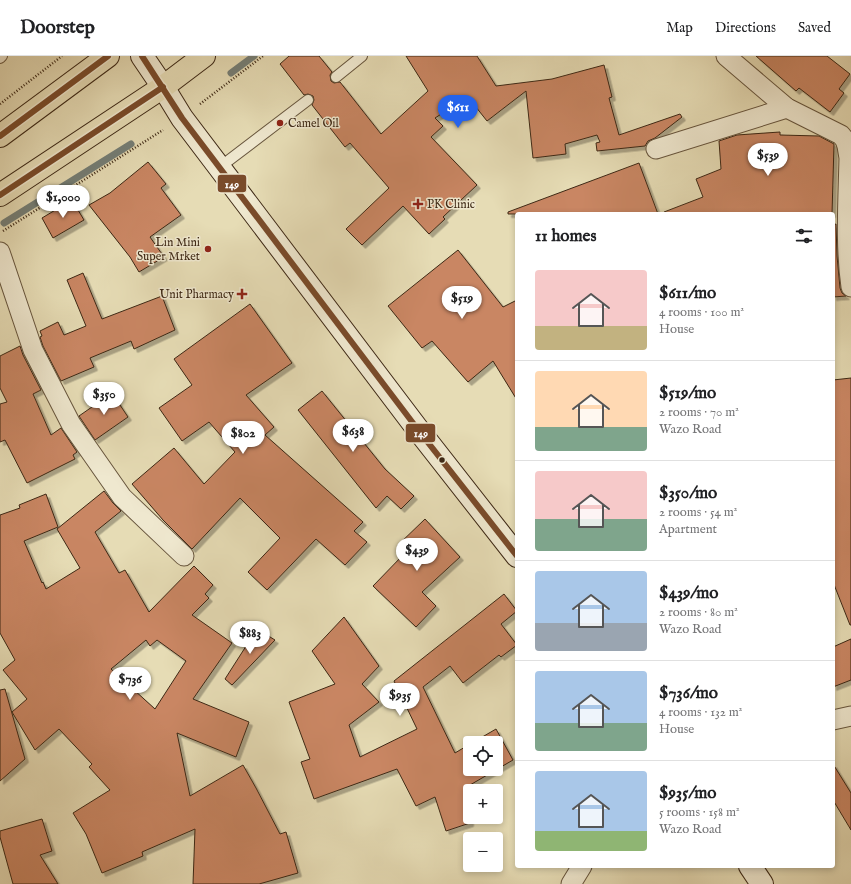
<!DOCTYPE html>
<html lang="en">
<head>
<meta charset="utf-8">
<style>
	:root { --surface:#fff; --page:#f2f2f2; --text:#202124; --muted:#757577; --line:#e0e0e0; --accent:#2563eb }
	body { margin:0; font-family:"IM FELL English",serif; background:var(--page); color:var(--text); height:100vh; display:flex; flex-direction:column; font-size:15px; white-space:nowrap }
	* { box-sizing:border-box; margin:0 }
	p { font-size:13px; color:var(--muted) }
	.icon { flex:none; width:22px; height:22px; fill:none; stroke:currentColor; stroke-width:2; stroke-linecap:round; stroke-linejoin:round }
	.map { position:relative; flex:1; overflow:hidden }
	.details { position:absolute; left:515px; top:156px; width:320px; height:656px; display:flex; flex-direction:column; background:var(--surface); border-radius:4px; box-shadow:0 2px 6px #0003 }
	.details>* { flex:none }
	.tools { position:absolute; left:463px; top:680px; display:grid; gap:8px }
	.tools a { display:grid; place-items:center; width:40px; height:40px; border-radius:4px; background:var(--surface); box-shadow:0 2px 6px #0003; font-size:20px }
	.price { position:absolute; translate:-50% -34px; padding:0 9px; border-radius:14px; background:#fff; color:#222; font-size:13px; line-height:26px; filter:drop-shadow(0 1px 2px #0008) }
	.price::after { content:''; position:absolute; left:50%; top:24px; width:12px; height:9px; margin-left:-6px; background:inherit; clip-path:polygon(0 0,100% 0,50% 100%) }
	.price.current { background:var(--accent); color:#fff }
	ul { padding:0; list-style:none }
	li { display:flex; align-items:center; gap:12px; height:100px; padding:0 20px }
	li+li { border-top:1px solid var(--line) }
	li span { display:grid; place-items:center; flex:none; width:112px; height:80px; border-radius:4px; color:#555 }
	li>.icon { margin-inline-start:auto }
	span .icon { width:48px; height:48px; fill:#fffc; stroke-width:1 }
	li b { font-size:17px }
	h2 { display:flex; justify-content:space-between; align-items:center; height:48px; padding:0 20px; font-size:17px }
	header { display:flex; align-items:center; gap:24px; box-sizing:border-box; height:56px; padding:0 20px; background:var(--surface); border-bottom:1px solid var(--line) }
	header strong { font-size:19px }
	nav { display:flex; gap:22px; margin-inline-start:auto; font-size:14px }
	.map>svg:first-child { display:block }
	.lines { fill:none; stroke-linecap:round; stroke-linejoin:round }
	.stream { stroke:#757f77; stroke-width:7 }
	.building { fill:#c98663; stroke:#3d2815; fill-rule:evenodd; filter:url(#shadow) }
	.lane-casing { stroke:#67553d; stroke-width:12 }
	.street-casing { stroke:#67553d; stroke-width:21 }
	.secondary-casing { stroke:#3d2815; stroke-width:24 }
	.highway-casing { stroke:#3d2815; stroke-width:24 }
	.path { stroke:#3d2815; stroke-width:2.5; stroke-dasharray:1 2; stroke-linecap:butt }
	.lane { stroke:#efe8cf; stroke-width:10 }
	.street { stroke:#efe8cf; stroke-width:19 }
	.secondary { stroke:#efe8cf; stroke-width:22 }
	.highway { stroke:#e6dcb5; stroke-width:22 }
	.bus-1-casing { stroke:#efe8cf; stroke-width:9 }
	.bus-1 { stroke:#7a4b2a; stroke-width:6 }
	.poi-dot { fill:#8f2418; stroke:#efe8cf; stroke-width:1.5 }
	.bus-dot { fill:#3d2815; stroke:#efe8cf; stroke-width:1.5 }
	.labels { text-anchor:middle; stroke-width:3; stroke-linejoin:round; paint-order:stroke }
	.poi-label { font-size:12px; fill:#3d2815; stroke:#efe8cf; text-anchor:start }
	.line-badge { stroke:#efe8cf; stroke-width:1.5 }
	.badge-label { font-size:11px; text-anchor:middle; font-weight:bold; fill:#fff }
</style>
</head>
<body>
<header>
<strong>Doorstep</strong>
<nav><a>Map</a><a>Directions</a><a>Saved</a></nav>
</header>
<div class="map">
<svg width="851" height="828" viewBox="0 0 851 828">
	<defs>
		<filter id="shadow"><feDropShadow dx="3.5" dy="3.5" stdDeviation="0" flood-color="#0004"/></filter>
	</defs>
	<rect width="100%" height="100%" fill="#e6dcb5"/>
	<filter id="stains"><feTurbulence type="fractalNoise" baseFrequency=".005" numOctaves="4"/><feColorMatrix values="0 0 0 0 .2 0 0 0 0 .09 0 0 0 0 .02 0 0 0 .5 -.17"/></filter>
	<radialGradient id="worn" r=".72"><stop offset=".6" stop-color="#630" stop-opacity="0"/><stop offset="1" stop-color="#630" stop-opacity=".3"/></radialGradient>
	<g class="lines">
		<!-- stream -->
		<g class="stream">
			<path d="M 231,17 L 254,0"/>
			<path d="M 4,167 L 131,88"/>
		</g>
	</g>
	<!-- building -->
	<g class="building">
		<path d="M 289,0 L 319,0 L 332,16 L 330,19 L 331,25 L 334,27 L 340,26 L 381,78 L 428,35 L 406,0 L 477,0 L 496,30 L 552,23 L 604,9 L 612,41 L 609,42 L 619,79 L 680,58 L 682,61 L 655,82 L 648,85 L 645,90 L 597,95 L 596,87 L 600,86 L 597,79 L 565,88 L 566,98 L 533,102 L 526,35 L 487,65 L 468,41 L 435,62 L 443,70 L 431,81 L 477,129 L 443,161 L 445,163 L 429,178 L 403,150 L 362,189 L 346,173 L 389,132 L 350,87 L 345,91 L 312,49 L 314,44 L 313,40 L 308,38 L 304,39 L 280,8 Z"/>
		<path d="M 756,0 L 827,0 L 850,18 L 839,33 L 844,37 L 830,56 L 799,32 L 796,35 Z"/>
		<path d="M 780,76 L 780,79 L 819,80 L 834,88 L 832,158 L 664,158 L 664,156 L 703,141 L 696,123 L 721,113 L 719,85 L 737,79 Z"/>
		<path d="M 148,106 L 166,128 L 161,132 L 181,159 L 150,181 L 164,201 L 139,216 L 130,201 L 89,149 L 110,137 Z"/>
		<path d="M 639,107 L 658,158 L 508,158 L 508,156 Z"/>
		<path d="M 72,144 L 84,164 L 53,182 L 42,162 Z"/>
		<path d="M 836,168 L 837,200 L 840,232 L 842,237 L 846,240 L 833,241 L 833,169 Z"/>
		<path d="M 458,194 L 503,251 L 517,244 L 517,344 L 493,305 L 468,326 L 432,285 L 422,292 L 388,250 Z"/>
		<path d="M 83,217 L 102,263 L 162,240 L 175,274 L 134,293 L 131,285 L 90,302 L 94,311 L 61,325 L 43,290 L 40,281 L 42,280 L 40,275 L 58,266 L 64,279 L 86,270 L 67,224 Z"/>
		<path d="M 250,248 L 292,307 L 246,339 L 274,371 L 265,379 L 363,466 L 354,475 L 367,486 L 345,509 L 316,483 L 267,534 L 248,516 L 280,482 L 240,442 L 192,493 L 163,464 L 132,428 L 174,392 L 204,428 L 235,396 L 209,366 L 182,385 L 159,352 L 192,329 L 174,303 Z"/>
		<path d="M 20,290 L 23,299 L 41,334 L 33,338 L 51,379 L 61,372 L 77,396 L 73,399 L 75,403 L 27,427 L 5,384 L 0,386 L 0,348 L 7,346 L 0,332 L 0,300 Z"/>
		<path d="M 851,322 L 851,569 L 850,569 L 833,526 L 833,324 Z"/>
		<path d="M 322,335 L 385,413 L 414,440 L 401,453 L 387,440 L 376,452 L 298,354 Z"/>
		<path d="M 112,337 L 128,361 L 95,384 L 79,360 Z"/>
		<path d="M 104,435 L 113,447 L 121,455 L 95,476 L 119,517 L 125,514 L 149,556 L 194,510 L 213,529 L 205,538 L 209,542 L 192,559 L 232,587 L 193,643 L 249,666 L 236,701 L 177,677 L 190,740 L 243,709 L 256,732 L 280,778 L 286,776 L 298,817 L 259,828 L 193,828 L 195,773 L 142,796 L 143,800 L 102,817 L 86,778 L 73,757 L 110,734 L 89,711 L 92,708 L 59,673 L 35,694 L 12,656 L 27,643 L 3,614 L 15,604 L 0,577 L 0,459 L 20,452 L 19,449 L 46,438 L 58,471 L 24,485 L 42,527 L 43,526 L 46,533 L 80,512 L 57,473 ZM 146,584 L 150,590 L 157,584 L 186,605 L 155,653 L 111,613 Z"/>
		<path d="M 425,463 L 460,501 L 422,536 L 436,550 L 416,571 L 373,530 L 404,498 L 397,490 Z"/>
		<path d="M 504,538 L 517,555 L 501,568 L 517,589 L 501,601 L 499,599 L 463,627 L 450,610 L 423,631 L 455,697 L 470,688 L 470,713 L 496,713 L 496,687 L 472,687 L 496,673 L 513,704 L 470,729 L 470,767 L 446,775 L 435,741 L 416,750 L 397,713 L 314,743 L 301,706 L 310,703 L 289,646 L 335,628 L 312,595 L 344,561 L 379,610 L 362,628 L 379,646 L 349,669 L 360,701 L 417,673 L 394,625 Z"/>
		<path d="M 257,573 L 275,584 L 232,629 L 225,623 Z"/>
		<path d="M 851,583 L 851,624 L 833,631 L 833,591 Z"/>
		<path d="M 5,633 L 25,703 L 0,725 L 0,634 Z"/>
		<path d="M 833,708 L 851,737 L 851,774 L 833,744 Z"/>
		<path d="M 42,763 L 52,795 L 40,799 L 58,828 L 13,828 L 0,781 L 0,775 Z"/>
	</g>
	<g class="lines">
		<!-- lane casing -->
		<g class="lane-casing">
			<g id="lane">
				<path d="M 0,2 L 2,0"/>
				<path d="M 336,21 L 362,0"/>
				<path d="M 220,111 L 308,44"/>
			</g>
		</g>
		<!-- street casing -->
		<g class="street-casing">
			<g id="street">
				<path d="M 726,0 L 787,52 L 841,79 L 845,84 L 847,90 L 849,102 C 848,145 845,189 851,231"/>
				<path d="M 656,93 L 787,52"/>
				<path d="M 0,196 L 33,294 L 71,368 L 122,441 L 184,500"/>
				<path d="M 833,664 L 851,660"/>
				<path d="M 571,828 L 582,810"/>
			</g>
		</g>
		<!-- secondary casing -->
		<g class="secondary-casing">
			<g id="secondary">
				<path d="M 142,0 L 163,31 L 182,62 L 419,375 L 517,500"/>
				<path d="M 750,810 L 762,828"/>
			</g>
		</g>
		<!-- highway casing -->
		<g class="highway-casing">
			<g id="highway">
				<path d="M 0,80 L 108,0"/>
				<path d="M 0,139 L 163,31 L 204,0"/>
			</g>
		</g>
		<!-- path -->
		<g class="path">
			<path d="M 0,48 L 62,0"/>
			<path d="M 200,48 L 263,0"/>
			<path d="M 3,175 L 163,74"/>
		</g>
		<!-- lane -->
		<use href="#lane" class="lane"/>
		<!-- street -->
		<use href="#street" class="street"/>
		<!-- secondary -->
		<use href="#secondary" class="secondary"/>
		<!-- highway -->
		<use href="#highway" class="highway"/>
		<!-- bus-1 casing -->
		<g class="bus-1-casing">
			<g id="bus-1">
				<path d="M 142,0 L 182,62 L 419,375 L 517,500"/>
				<path d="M 0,80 L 108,0"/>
				<path d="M 0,139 L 163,31"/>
			</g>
		</g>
		<!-- bus-1 -->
		<use href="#bus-1" class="bus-1"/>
	</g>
	<!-- markers -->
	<g class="poi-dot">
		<circle cx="280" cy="67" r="4"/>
		<path d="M416 142h4v4h4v4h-4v4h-4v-4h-4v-4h4z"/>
		<circle cx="208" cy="193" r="4"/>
		<path d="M240 232h4v4h4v4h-4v4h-4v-4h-4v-4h4z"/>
	</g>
	<circle class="bus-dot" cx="442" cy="404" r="3.5"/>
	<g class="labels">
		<!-- poi labels -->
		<g class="poi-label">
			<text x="288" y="71">Camel Oil</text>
			<text x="427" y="152">PK Clinic</text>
			<text x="200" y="190" text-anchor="end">Lin Mini<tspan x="200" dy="14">Super Mrket</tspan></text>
			<text x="234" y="242" text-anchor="end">Unit Pharmacy</text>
		</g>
	</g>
	<g class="line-badge">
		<rect x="217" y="118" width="30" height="19" rx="4" fill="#7a4b2a"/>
		<rect x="405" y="367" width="31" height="20" rx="4" fill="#7a4b2a"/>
	</g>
	<g class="badge-label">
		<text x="232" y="132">149</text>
		<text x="421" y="381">149</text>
	</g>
	<rect width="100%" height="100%" filter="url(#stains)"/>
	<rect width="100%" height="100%" fill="url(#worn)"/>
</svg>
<div class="tools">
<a><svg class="icon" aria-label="locate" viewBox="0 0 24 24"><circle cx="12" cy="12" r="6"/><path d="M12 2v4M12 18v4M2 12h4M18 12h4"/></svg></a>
<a>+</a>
<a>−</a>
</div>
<b class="price current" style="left:458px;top:73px">$611</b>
<b class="price" style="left:768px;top:121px">$539</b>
<b class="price" style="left:63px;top:163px">$1,000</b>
<b class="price" style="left:462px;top:264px">$519</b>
<b class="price" style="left:104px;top:360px">$350</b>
<b class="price" style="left:353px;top:397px">$638</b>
<b class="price" style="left:243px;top:399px">$802</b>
<b class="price" style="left:417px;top:516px">$439</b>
<b class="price" style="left:250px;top:599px">$883</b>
<b class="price" style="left:130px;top:645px">$736</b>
<b class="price" style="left:400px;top:661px">$935</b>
<section class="details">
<h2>11 homes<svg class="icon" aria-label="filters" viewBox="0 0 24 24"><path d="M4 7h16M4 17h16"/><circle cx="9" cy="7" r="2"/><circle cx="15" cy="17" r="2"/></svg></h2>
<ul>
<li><span style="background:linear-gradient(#f6c9c9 70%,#c2b280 0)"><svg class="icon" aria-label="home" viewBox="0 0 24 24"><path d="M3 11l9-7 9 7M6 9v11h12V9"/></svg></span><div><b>$611/mo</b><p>4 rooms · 100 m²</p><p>House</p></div></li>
<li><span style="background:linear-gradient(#ffd9b3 70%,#7fa58c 0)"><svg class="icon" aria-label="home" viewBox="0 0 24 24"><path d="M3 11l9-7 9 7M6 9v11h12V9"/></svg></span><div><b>$519/mo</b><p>2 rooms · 70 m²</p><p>Wazo Road</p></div></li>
<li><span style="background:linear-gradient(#f6c9c9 60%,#7fa58c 0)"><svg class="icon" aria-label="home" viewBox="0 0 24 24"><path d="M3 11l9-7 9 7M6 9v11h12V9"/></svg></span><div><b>$350/mo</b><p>2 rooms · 54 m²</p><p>Apartment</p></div></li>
<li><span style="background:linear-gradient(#a9c7e8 65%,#9aa5b1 0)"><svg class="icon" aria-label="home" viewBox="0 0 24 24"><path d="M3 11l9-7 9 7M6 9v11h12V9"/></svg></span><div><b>$439/mo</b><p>2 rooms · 80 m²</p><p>Wazo Road</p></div></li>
<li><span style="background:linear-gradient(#a9c7e8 65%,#7fa58c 0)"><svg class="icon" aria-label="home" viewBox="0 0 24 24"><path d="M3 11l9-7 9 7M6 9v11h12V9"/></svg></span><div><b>$736/mo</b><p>4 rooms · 132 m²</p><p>House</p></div></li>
<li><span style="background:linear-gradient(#a9c7e8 75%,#8fb573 0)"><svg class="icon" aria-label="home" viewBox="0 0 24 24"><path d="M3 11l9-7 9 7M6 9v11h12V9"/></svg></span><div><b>$935/mo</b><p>5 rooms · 158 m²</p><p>Wazo Road</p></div></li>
</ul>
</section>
</div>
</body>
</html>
